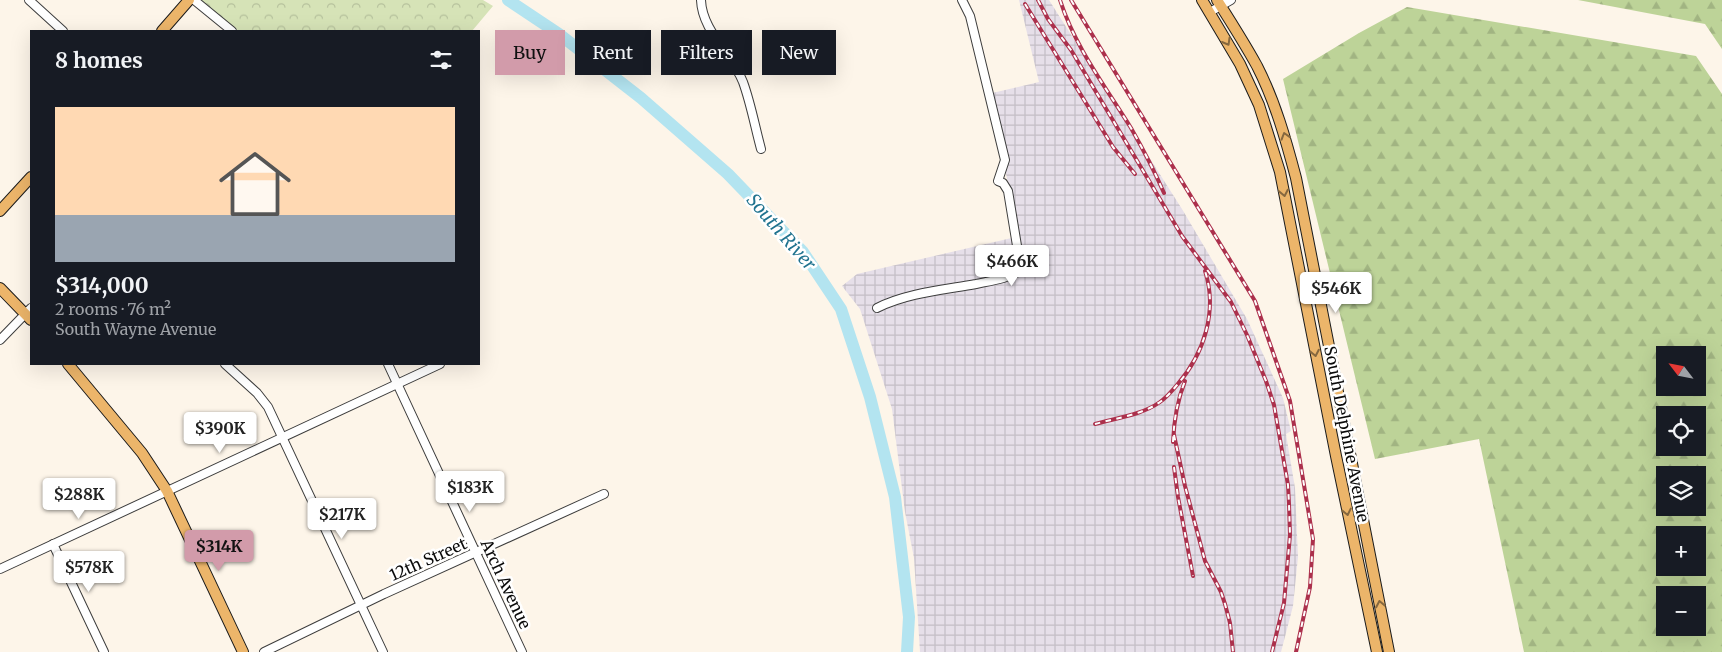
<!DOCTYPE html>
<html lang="en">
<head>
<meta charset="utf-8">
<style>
	:root { --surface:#171b24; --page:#20242c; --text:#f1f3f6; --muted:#9ea1a6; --accent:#d29baa }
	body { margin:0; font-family:Merriweather,serif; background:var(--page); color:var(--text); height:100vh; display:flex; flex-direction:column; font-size:19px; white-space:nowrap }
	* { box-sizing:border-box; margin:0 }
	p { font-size:16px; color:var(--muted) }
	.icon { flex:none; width:28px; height:28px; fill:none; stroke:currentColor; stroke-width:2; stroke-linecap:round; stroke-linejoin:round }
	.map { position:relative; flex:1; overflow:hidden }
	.drawer { position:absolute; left:30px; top:30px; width:450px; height:335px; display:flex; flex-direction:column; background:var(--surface); border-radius:0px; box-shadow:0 5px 20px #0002 }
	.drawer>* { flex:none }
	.hud { position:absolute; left:495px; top:30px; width:475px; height:45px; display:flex; gap:10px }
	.needle { width:32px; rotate:302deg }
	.tools { position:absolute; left:1656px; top:346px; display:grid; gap:10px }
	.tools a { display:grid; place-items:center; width:50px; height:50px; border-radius:0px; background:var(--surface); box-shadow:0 5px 20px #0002; font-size:25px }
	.price { position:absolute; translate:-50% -42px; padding:0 11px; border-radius:5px; background:#fff; color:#222; font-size:16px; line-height:32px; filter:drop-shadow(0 1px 2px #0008) }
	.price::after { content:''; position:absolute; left:50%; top:30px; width:15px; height:11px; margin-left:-8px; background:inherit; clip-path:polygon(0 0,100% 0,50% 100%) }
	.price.active { background:var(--accent); color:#111 }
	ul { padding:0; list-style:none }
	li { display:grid; align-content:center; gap:10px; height:265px; padding:0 25px }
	li span { display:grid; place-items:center; height:155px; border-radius:0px; color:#555 }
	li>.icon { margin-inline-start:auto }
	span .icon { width:90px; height:90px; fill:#fffc; stroke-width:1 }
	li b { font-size:21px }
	h2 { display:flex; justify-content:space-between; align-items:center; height:60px; padding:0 25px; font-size:21px }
	.chip { padding:0 18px; border-radius:0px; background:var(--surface); box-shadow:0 5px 20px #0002; font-size:18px; line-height:45px }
	.chip.active { background:var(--accent); color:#111 }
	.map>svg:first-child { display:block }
	.industrial { fill:url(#industrial-grid) }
	.forest { fill:url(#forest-firs); fill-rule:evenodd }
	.park { fill:url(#park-crowns) }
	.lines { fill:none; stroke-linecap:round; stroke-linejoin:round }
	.river { stroke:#b3e4f0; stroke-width:12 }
	.minor-casing { stroke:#3d3d3d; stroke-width:10 }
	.major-casing { stroke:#1b1b1b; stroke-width:12 }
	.minor { stroke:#fff; stroke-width:8 }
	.major { stroke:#ecb56a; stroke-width:10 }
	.rail-casing { stroke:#ac304c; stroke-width:4 }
	.rail { stroke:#fff; stroke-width:2; stroke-dasharray:5.5; stroke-linecap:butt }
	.oneway { stroke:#86683f }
	.labels { text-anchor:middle; stroke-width:5; stroke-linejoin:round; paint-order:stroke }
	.street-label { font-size:16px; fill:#0a0a0a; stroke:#fff }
	.water-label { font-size:18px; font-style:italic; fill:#20738f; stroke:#fff }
</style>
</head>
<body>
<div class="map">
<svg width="1722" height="652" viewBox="0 0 1722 652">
	<defs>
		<pattern id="industrial-grid" width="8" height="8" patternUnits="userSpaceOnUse" patternTransform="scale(1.25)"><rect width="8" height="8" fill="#e6dfe9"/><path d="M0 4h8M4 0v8" fill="none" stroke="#c4bec6"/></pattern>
		<pattern id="forest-firs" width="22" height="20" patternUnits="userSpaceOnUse" patternTransform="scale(1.25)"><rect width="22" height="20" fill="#bdd398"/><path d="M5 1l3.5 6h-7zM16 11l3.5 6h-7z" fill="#a1b482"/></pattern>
		<pattern id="park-crowns" width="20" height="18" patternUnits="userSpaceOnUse" patternTransform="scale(1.25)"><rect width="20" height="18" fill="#d6e3b7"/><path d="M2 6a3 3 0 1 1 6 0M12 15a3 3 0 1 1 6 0" fill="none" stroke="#b6c19c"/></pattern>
	</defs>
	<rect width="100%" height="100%" fill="#fdf5e9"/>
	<!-- industrial -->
	<path class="industrial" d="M 1019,0 L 1049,0 L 1182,209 L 1247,319 L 1283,398 L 1291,431 L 1286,434 L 1295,488 L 1298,557 L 1293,606 L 1281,652 L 920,652 L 914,558 L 905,512 L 892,409 L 860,309 L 842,286 L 857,274 L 1020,236 L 988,94 L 1039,82 Z"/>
	<!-- forest -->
	<g class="forest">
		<path d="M 1578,0 L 1722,0 L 1722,49 L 1705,24 Z"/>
		<path d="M 1407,7 L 1696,56 L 1722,94 L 1722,652 L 1524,652 L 1479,439 L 1375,459 L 1283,79 L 1359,33 ZM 1665,355 L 1698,355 L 1698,388 L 1665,388 ZM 1665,415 L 1698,415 L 1698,448 L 1665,448 ZM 1665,475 L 1698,475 L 1698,508 L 1665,508 ZM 1665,535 L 1698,535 L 1698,568 L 1665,568 ZM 1665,595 L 1698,595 L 1698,628 L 1665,628 Z"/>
	</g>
	<!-- park -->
	<path class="park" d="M 190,0 L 483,0 L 493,6 L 472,31 L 239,31 L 198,3 Z"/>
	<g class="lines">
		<!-- river -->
		<path class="river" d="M 508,0 L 559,34 L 641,98 L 728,174 L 803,252 L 841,309 L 870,397 L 895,497 L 909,617 L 907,652"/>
		<!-- minor casing -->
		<g class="minor-casing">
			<g id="minor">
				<path d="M 29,0 L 63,31"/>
				<path d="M 194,0 L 232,31"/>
				<path d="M 701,0 C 702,31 732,54 743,82 C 751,104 755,127 761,149"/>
				<path d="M 1210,12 L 1231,0"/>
				<path d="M 877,308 C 907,293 943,290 976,284 C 990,281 1008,279 1021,270 L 1008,191 L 1003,183 L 998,181 L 1005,160 L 970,16 L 962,0"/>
				<path d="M 0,340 L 31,308"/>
				<path d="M 225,364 L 257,393 L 268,407 L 383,652"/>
				<path d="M 388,364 L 522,652"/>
				<path d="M 53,544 L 104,652"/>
				<path d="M 0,569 L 440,364"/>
				<path d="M 264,652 L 384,594 L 604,494"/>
			</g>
		</g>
		<!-- major casing -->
		<g class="major-casing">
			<g id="major">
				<path d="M 1202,0 L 1240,64 L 1259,105 L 1280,172 L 1336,456 L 1377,652"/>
				<path d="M 1217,0 C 1231,22 1245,44 1257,66 C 1275,101 1286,140 1296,178 L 1389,652"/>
				<path d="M 162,31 L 189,0"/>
				<path d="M 0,211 L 31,177"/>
				<path d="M 0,288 L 31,320"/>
				<path d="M 68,364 L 142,453 L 167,491 L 243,652"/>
			</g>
		</g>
		<!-- minor -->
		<use href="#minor" class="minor"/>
		<!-- major -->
		<use href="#major" class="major"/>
		<!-- rail casing -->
		<g class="rail-casing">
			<g id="rail">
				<path d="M 1038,0 L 1048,19 L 1071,50 L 1182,236 L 1231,302 L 1247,335 L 1266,381 L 1274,405 L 1288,485 L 1289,504 L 1290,535 L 1284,603 L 1272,652"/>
				<path d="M 1060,0 C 1075,47 1105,86 1131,128 C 1143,149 1154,170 1164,193"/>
				<path d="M 1071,0 L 1255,301 L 1290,401 L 1313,539 L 1310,587 L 1296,652"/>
				<path d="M 1025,4 L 1113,147 L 1135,174"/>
				<path d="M 1095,424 C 1116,418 1142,415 1160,402 C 1167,397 1172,391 1177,385 C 1204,354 1218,311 1205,271"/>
				<path d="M 1174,435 L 1185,486 L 1205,561 L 1221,592 L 1225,604 L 1230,623 L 1233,652"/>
				<path d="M 1173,442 C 1174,420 1177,401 1185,381"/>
				<path d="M 1174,467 L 1178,497 L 1193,576"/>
			</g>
		</g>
		<!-- rail -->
		<use href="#rail" class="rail"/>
	</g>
	<!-- one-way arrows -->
	<defs><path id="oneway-chevron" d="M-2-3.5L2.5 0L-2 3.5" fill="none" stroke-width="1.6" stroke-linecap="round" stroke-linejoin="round" transform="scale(1.25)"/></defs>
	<g class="oneway">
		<use href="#oneway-chevron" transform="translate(1227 42) rotate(60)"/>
		<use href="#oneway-chevron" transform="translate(1285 136) rotate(-107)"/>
		<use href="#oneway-chevron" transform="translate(1284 193) rotate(79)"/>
		<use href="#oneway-chevron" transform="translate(1315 353) rotate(79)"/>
		<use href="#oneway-chevron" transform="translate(1347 512) rotate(78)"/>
		<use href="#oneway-chevron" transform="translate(1380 604) rotate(-101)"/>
	</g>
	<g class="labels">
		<!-- street labels -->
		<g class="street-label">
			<text transform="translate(1347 434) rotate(79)" y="6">South Delphine Avenue</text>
			<text transform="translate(428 559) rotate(-24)" y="6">12th Street</text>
			<text transform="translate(506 584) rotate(65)" y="6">Arch Avenue</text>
		</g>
		<!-- water labels -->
		<g class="water-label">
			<text transform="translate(781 232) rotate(49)" y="6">South River</text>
		</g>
	</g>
</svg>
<div class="tools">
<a><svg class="needle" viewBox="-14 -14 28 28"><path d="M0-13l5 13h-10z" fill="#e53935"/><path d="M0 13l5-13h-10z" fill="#9ea1a6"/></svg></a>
<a><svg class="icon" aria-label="locate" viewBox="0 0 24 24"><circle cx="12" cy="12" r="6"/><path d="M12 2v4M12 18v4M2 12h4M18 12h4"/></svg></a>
<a><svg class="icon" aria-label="layers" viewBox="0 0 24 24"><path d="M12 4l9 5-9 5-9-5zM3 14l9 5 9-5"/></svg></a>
<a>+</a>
<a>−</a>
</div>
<b class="price" style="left:1012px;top:287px">$466K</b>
<b class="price" style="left:1336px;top:314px">$546K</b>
<b class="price" style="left:220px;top:454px">$390K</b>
<b class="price" style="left:470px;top:513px">$183K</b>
<b class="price" style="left:79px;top:520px">$288K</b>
<b class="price" style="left:342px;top:540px">$217K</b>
<b class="price active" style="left:219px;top:572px">$314K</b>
<b class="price" style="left:89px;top:593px">$578K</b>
<div class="hud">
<a class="chip active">Buy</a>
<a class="chip">Rent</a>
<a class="chip">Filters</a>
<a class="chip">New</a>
</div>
<section class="drawer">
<h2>8 homes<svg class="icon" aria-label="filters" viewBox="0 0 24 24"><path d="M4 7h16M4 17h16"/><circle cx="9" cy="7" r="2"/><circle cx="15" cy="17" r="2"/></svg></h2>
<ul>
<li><span style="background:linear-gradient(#ffd9b3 70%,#9aa5b1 0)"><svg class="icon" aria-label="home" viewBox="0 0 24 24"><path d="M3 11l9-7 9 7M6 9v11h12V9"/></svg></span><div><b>$314,000</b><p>2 rooms · 76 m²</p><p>South Wayne Avenue</p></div></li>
</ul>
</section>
</div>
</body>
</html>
